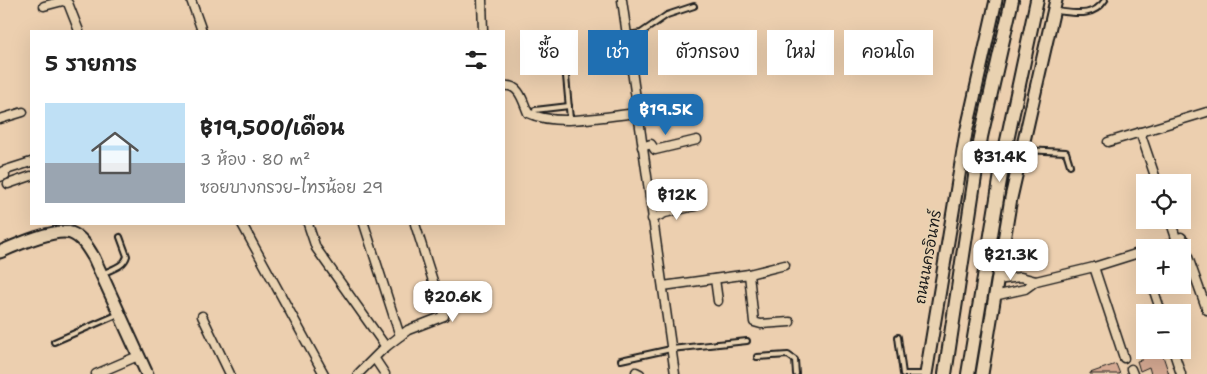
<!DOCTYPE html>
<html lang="th">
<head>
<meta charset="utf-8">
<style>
	:root { --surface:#fff; --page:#f2f2f2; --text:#222; --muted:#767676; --line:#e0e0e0; --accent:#1f6fb2 }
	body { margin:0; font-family:"Shantell Sans","Playpen Sans Thai",sans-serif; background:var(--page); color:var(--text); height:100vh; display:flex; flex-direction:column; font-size:19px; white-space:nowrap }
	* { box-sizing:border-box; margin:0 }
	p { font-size:16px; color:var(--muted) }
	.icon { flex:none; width:28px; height:28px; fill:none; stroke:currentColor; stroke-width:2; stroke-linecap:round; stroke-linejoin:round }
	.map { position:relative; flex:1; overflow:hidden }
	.panel { position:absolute; left:30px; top:30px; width:475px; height:195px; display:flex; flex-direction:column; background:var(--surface); border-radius:0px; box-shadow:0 5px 20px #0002 }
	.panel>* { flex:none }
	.banner { position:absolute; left:520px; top:30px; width:475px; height:45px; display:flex; gap:10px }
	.tools { position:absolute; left:1136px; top:174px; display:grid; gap:10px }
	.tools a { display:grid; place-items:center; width:55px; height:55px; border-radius:0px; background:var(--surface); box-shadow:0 5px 20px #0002; font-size:25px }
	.price { position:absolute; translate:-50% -42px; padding:0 11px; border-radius:10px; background:#fff; color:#222; font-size:16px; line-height:32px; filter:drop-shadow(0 1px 2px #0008) }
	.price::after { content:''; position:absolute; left:50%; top:30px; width:15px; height:11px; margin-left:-8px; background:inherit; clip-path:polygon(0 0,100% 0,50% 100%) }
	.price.current { background:var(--accent); color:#fff }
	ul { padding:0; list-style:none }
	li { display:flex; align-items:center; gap:15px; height:125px; padding:0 15px }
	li+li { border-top:1px solid var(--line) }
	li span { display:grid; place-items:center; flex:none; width:140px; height:100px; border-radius:0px; color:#555 }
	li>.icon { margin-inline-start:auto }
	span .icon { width:60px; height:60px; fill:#fffc; stroke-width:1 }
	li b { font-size:21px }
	h2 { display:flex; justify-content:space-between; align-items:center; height:60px; padding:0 15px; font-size:21px }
	.chip { padding:0 18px; border-radius:0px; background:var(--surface); box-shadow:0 5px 20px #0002; font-size:18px; line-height:45px }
	.chip.current { background:var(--accent); color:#fff }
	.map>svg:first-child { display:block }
	.building { fill:#d5a992; stroke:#1c1c1c }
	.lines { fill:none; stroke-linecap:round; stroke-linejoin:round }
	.lane-casing { stroke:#1c1c1c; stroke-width:8 }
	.street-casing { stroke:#1c1c1c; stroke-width:11 }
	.secondary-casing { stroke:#1c1c1c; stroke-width:15 }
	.primary-casing { stroke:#1c1c1c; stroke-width:16 }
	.lane { stroke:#e9d2b1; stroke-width:4 }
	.street { stroke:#e9d2b1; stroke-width:8 }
	.secondary { stroke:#e9d2b1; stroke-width:11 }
	.primary { stroke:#e9d2b1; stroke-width:12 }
	.labels { text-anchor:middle; stroke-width:4; stroke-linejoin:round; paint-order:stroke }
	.street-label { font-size:15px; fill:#1c1c1c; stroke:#e9d2b1 }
</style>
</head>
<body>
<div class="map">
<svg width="1207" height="374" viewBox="0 0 1207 374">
	<rect width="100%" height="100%" fill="#eccfaf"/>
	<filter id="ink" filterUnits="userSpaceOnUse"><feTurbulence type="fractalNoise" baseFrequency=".02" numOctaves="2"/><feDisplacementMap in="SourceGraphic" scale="10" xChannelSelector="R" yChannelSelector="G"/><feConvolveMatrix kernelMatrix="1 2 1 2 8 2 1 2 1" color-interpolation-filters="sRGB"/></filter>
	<g filter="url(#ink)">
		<!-- building -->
		<g class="building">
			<path d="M 1156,350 L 1161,350 L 1169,374 L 1151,374 L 1149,367 L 1140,371 L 1137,361 L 1142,360 L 1141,355 Z"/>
			<path d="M 1116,364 L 1120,374 L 1090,374 L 1090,373 Z"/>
		</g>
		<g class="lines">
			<!-- lane casing -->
			<g class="lane-casing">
				<g id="lane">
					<path d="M 1055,11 C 1075,13 1093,18 1105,0"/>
					<path d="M 627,35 L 641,33 L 667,15 L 694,6"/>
					<path d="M 564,55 L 570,119"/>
					<path d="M 535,110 L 569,106"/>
					<path d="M 1025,150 L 1066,152 L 1070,165"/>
					<path d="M 102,274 C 111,269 124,267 127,256 L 120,237"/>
					<path d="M 898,337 L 903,374"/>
					<path d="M 54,342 L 119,314"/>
					<path d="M 757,357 L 788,355 L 795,360 L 796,374"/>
					<path d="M 621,360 L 671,349 L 747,341"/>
					<path d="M 906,374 L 924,374"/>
				</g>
			</g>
			<!-- street casing -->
			<g class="street-casing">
				<g id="street">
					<path d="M 191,0 L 202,31"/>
					<path d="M 482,0 L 483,31"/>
					<path d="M 622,0 L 675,374"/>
					<path d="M 44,6 L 63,1 L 68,3 L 79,31"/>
					<path d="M 504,86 C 520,84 523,102 528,113 C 557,127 605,116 637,113"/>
					<path d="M 0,119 L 23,112"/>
					<path d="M 1140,132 L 1157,182"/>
					<path d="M 1108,142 L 1207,112"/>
					<path d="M 642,147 L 651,144 L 655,150 L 697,140"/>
					<path d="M 3,171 L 31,162"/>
					<path d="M 0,177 L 5,175"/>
					<path d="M 8,184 L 31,176"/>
					<path d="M 652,219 L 665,213 L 695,206"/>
					<path d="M 1170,220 L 1176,238"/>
					<path d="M 242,224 L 324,374"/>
					<path d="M 308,224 L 316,248 L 386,347"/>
					<path d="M 364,224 L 400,336"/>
					<path d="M 1184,246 L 1207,310"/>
					<path d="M 1156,248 L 1174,243"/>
					<path d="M 1176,248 L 1175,240 L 1181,237 L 1186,242 L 1182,248"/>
					<path d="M 1142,252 L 1145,262"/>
					<path d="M 1094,267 L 1124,358"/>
					<path d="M 749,274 L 785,265"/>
					<path d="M 715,279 L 718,301"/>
					<path d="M 996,280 L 1021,277 L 1036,281"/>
					<path d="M 1152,285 L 1161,312"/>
					<path d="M 663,286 L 749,274 L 754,322 L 761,324 L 790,322"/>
					<path d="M 994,296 L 1025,289 L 1036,281 L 1094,267 L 1145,251"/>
					<path d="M 202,316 L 230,374"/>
					<path d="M 1173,350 L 1181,374"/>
					<path d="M 375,359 L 385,374"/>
					<path d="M 1131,369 L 1133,374"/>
					<path d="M 636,372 L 640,374"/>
					<path d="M 96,374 L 138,356"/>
					<path d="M 358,374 L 382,350 L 408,330 L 444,316 L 415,224"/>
				</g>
			</g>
			<!-- secondary casing -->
			<g class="secondary-casing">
				<g id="secondary">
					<path d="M 0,252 C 16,245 54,228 71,233 C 82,237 88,248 94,258 L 147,374"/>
					<path d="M 926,374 L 966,133 L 996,0"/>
					<path d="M 982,374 L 1011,198 L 1056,0"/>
				</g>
			</g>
			<!-- primary casing -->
			<g class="primary-casing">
				<g id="primary">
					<path d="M 945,374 L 981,137 L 1012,0"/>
					<path d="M 968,374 L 1005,150 L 1037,0"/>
				</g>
			</g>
			<!-- lane -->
			<use href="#lane" class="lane"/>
			<!-- street -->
			<use href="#street" class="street"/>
			<!-- secondary -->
			<use href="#secondary" class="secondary"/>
			<!-- primary -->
			<use href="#primary" class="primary"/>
		</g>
	</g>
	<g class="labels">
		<!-- street labels -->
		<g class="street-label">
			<text transform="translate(928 257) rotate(-80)" y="5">ถนนนครอินทร์</text>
		</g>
	</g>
</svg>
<div class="tools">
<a><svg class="icon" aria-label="locate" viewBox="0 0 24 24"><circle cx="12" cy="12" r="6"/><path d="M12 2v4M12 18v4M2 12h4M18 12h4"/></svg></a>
<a>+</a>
<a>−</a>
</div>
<b class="price current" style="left:666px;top:136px">฿19.5K</b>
<b class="price" style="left:1000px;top:183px">฿31.4K</b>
<b class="price" style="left:677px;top:221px">฿12K</b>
<b class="price" style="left:1011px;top:281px">฿21.3K</b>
<b class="price" style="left:453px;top:323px">฿20.6K</b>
<div class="banner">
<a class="chip">ซื้อ</a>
<a class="chip current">เช่า</a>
<a class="chip">ตัวกรอง</a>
<a class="chip">ใหม่</a>
<a class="chip">คอนโด</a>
</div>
<section class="panel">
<h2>5 รายการ<svg class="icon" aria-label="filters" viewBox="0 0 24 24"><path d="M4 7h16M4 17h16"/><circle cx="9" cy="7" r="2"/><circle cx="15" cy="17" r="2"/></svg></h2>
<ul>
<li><span style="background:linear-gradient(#bfe0f5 60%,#9aa5b1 0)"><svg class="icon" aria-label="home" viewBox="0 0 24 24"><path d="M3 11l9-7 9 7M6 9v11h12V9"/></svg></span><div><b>฿19,500/เดือน</b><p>3 ห้อง · 80 m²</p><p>ซอยบางกรวย-ไทรน้อย 29</p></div></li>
</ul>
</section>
</div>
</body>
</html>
